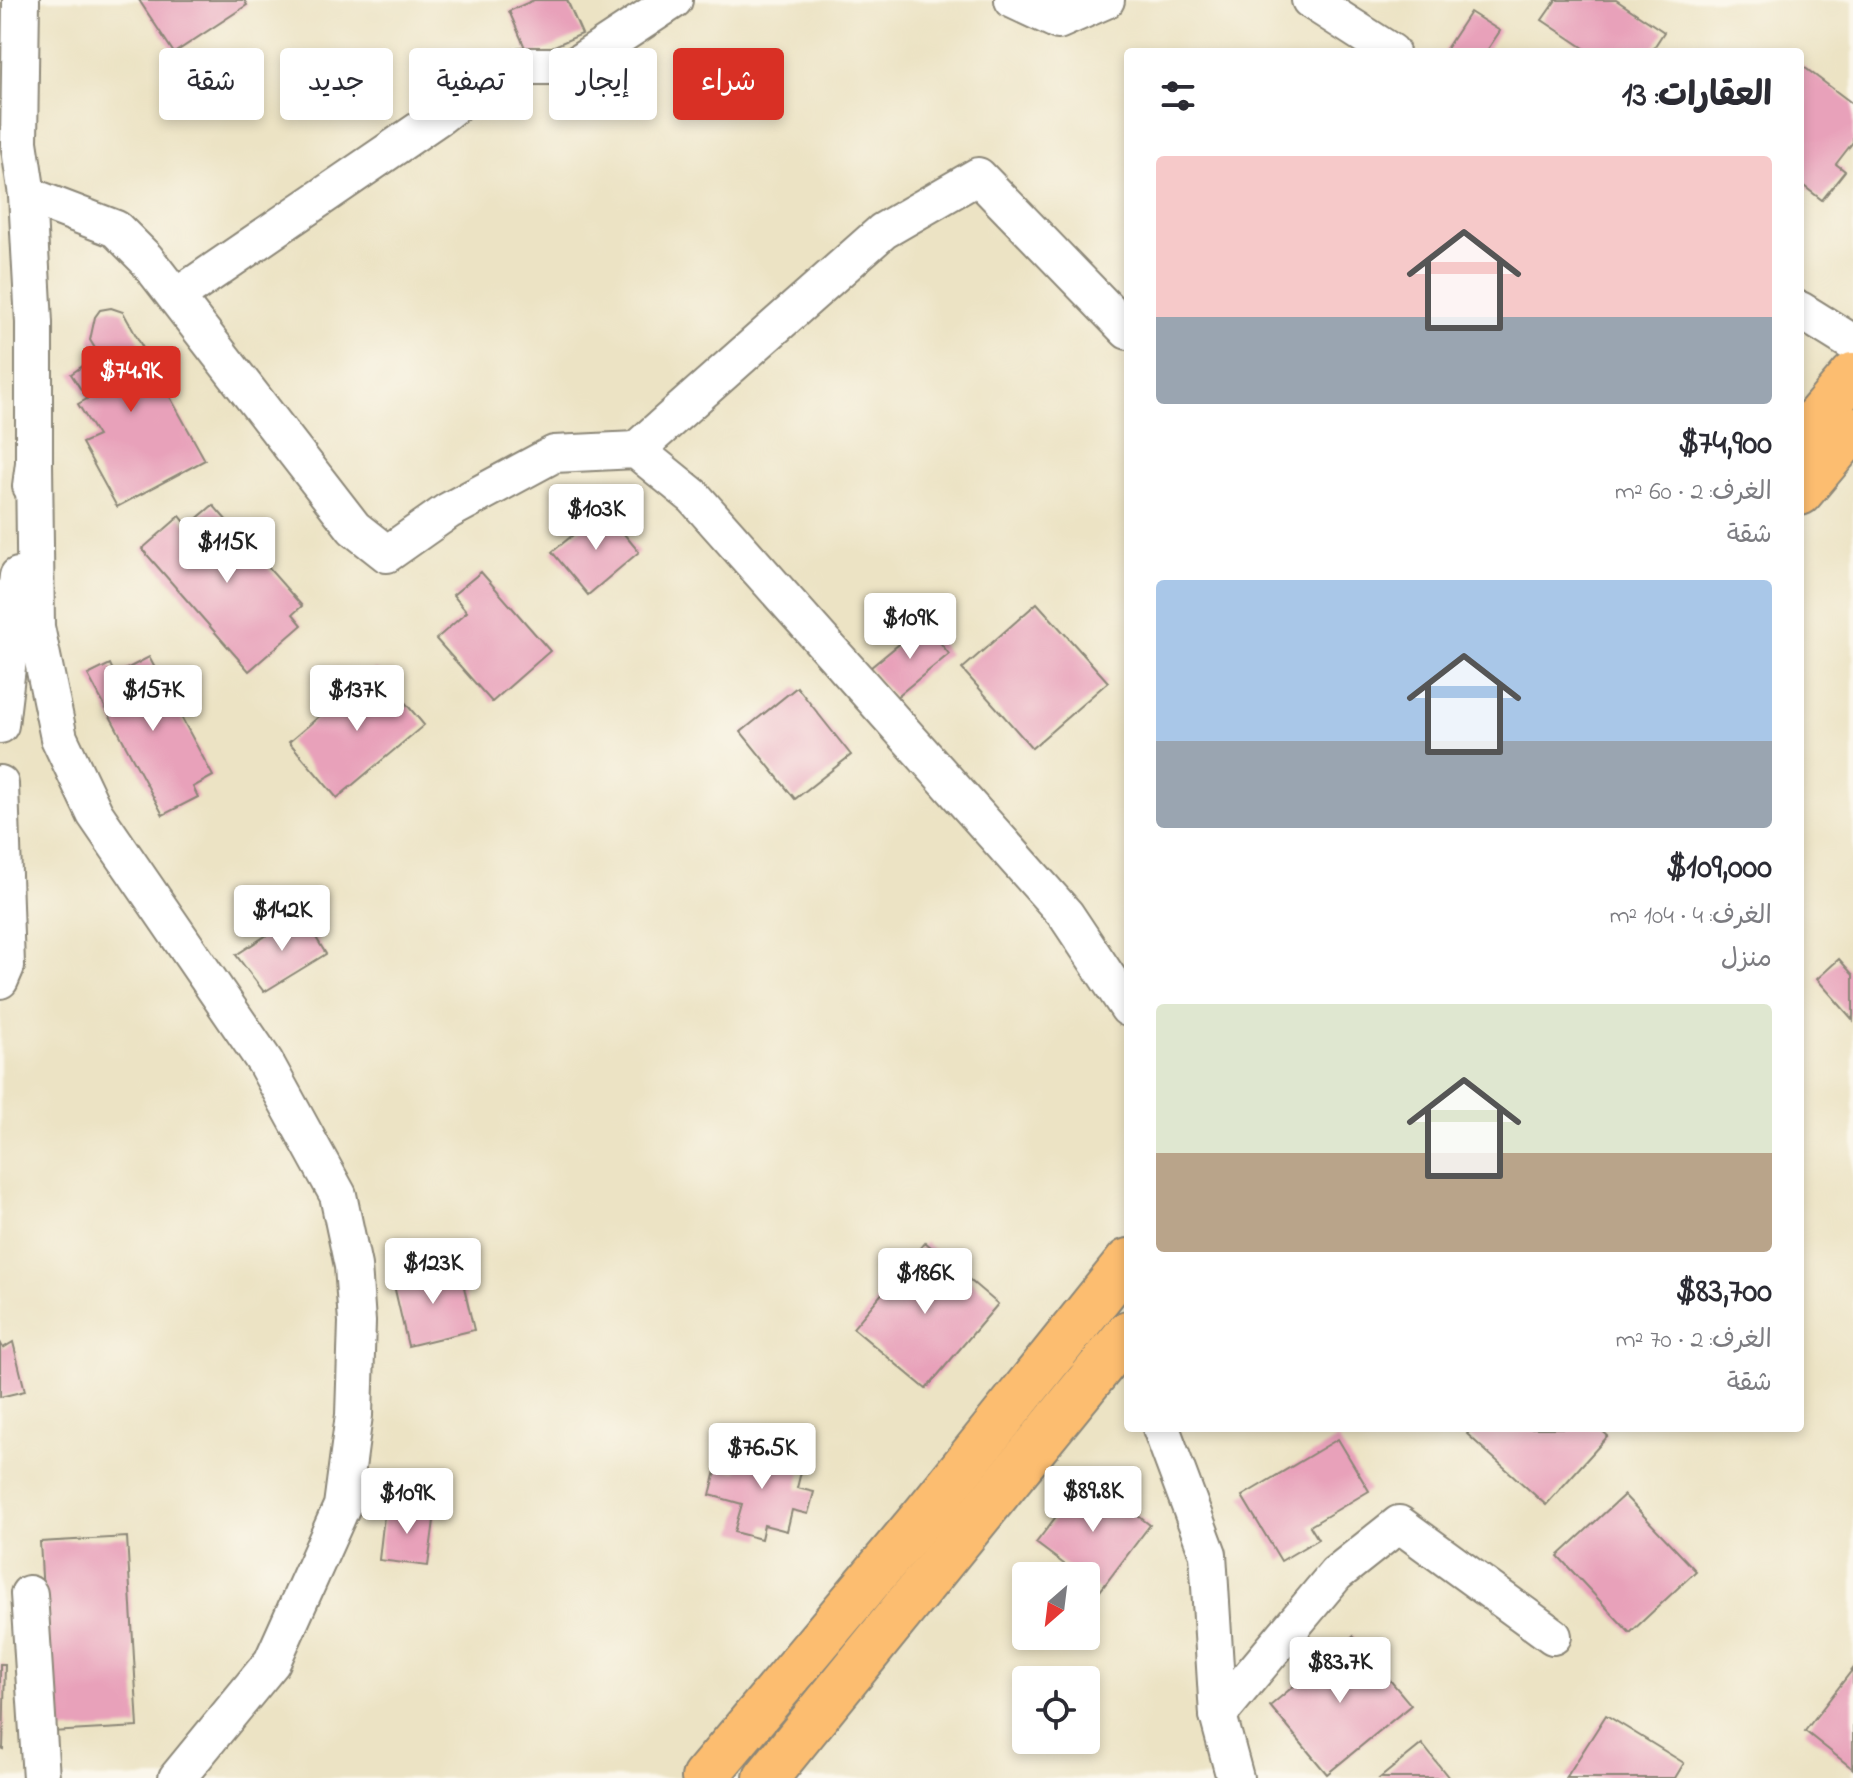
<!DOCTYPE html>
<html lang="ar">
<head>
<meta charset="utf-8">
<style>
	:root { --surface:#fff; --page:#f7f7f7; --text:#2b2b33; --muted:#7c7c81; --accent:#d93025 }
	body { margin:0; font-family:"Indie Flower","Playpen Sans Arabic",sans-serif; background:var(--page); color:var(--text); direction:rtl; height:100vh; display:flex; flex-direction:column; font-size:30px; white-space:nowrap }
	* { box-sizing:border-box; margin:0 }
	p { font-size:26px; color:var(--muted) }
	.icon { flex:none; width:44px; height:44px; fill:none; stroke:currentColor; stroke-width:2; stroke-linecap:round; stroke-linejoin:round }
	.map { position:relative; flex:1; overflow:hidden; direction:ltr }
	.sheet { position:absolute; left:1124px; top:48px; width:680px; height:1384px; display:flex; flex-direction:column; background:var(--surface); border-radius:8px; box-shadow:0 4px 12px #0003; direction:rtl }
	.sheet>* { flex:none }
	.top-card { position:absolute; left:24px; top:48px; width:760px; height:72px; direction:rtl; display:flex; gap:16px }
	.needle { width:52px; rotate:208deg }
	.tools { position:absolute; left:1012px; top:1562px; display:grid; gap:16px }
	.tools a { display:grid; place-items:center; width:88px; height:88px; border-radius:8px; background:var(--surface); box-shadow:0 4px 12px #0003; font-size:40px }
	.price { position:absolute; translate:-50% -68px; padding:0 18px; border-radius:8px; background:#fff; color:#222; font-size:26px; line-height:52px; filter:drop-shadow(0 2px 4px #0008) }
	.price::after { content:''; position:absolute; left:50%; top:48px; width:24px; height:18px; margin-left:-12px; background:inherit; clip-path:polygon(0 0,100% 0,50% 100%) }
	.price.active { background:var(--accent); color:#fff }
	ul { padding:0; list-style:none }
	li { display:grid; align-content:center; gap:16px; height:424px; padding:0 32px }
	li span { display:grid; place-items:center; height:248px; border-radius:8px; color:#555 }
	li>.icon { margin-inline-start:auto }
	span .icon { width:144px; height:144px; fill:#fffc; stroke-width:1 }
	li b { font-size:34px }
	h2 { display:flex; justify-content:space-between; align-items:center; height:96px; padding:0 32px; font-size:34px }
	.pill { padding:0 28px; border-radius:8px; background:var(--surface); box-shadow:0 4px 12px #0003; font-size:28px; line-height:72px }
	.pill.active { background:var(--accent); color:#fff }
	.map>svg:first-child { display:block }
	.building { fill:#e8a1ba }
	.lines { fill:none; stroke-linecap:round; stroke-linejoin:round }
	.minor-casing { stroke:#8c8778; stroke-width:40 }
	.major-casing { stroke:#8c8778; stroke-width:48 }
	.minor { stroke:#fff; stroke-width:36 }
	.major { stroke:#fcbd6f; stroke-width:44 }
</style>
</head>
<body>
<div class="map">
<svg width="1853" height="1778" viewBox="0 0 1853 1778">
	<rect width="100%" height="100%" fill="#fbf7ec"/>
	<filter id="ink" filterUnits="userSpaceOnUse"><feTurbulence type="fractalNoise" baseFrequency=".0125" numOctaves="2"/><feDisplacementMap in="SourceGraphic" scale="16" xChannelSelector="R" yChannelSelector="G"/><feConvolveMatrix kernelMatrix="1 2 1 2 8 2 1 2 1" color-interpolation-filters="sRGB"/></filter>
	<filter id="wash" filterUnits="userSpaceOnUse"><feTurbulence type="fractalNoise" baseFrequency=".006" numOctaves="4" result="noise"/><feDisplacementMap in="SourceGraphic" scale="32" xChannelSelector="R" yChannelSelector="G"/><feGaussianBlur stdDeviation="1.8" result="paint"/><feColorMatrix in="noise" values="0 0 0 0 0 0 0 0 0 0 0 0 0 0 0 0 0 1.4 0 .05"/><feComposite in="paint" operator="in"/></filter>
	<g filter="url(#wash)">
		<rect width="100%" height="100%" fill="#ece3c4"/>
		<g id="blocks">
			<!-- building -->
			<g class="building">
				<path d="M 139,0 L 244,0 L 247,5 L 174,53 Z"/>
				<path d="M 534,0 L 567,0 L 582,34 L 529,57 L 509,11 Z"/>
				<path d="M 1556,0 L 1616,0 L 1664,32 L 1651,52 L 1590,52 L 1542,20 Z"/>
				<path d="M 1470,12 L 1500,31 L 1486,52 L 1444,52 Z"/>
				<path d="M 1800,64 L 1853,104 L 1853,142 L 1836,164 L 1845,171 L 1822,200 L 1800,183 Z"/>
				<path d="M 111,308 L 123,312 L 205,460 L 117,507 L 82,443 L 98,436 L 78,404 L 87,399 L 71,374 L 99,355 L 90,340 L 95,317 L 100,310 Z"/>
				<path d="M 213,505 L 302,606 L 293,614 L 302,625 L 249,671 L 142,549 L 180,516 L 188,526 Z"/>
				<path d="M 604,510 L 639,552 L 588,595 L 552,552 Z"/>
				<path d="M 481,572 L 550,651 L 492,702 L 436,639 L 467,612 L 453,595 Z"/>
				<path d="M 1037,603 L 1108,682 L 1032,748 L 962,669 Z"/>
				<path d="M 925,623 L 949,654 L 895,698 L 870,668 Z"/>
				<path d="M 149,657 L 213,776 L 193,787 L 198,797 L 163,815 L 88,675 L 110,664 L 115,675 Z"/>
				<path d="M 376,668 L 424,725 L 337,798 L 289,742 Z"/>
				<path d="M 797,687 L 851,755 L 795,799 L 741,732 Z"/>
				<path d="M 301,913 L 326,954 L 264,992 L 236,955 Z"/>
				<path d="M 1839,959 L 1853,975 L 1853,1020 L 1817,979 Z"/>
				<path d="M 925,1242 L 998,1304 L 926,1389 L 853,1328 Z"/>
				<path d="M 459,1266 L 474,1330 L 408,1346 L 393,1281 Z"/>
				<path d="M 0,1342 L 3,1348 L 13,1342 L 25,1391 L 0,1397 Z"/>
				<path d="M 1472,1428 L 1599,1428 L 1608,1436 L 1546,1505 L 1467,1434 Z"/>
				<path d="M 1338,1439 L 1369,1491 L 1310,1526 L 1318,1539 L 1281,1561 L 1242,1496 Z"/>
				<path d="M 757,1441 L 784,1449 L 780,1466 L 801,1472 L 797,1488 L 814,1492 L 808,1514 L 792,1510 L 787,1531 L 764,1525 L 761,1539 L 734,1532 L 742,1504 L 710,1495 L 717,1467 L 737,1472 L 742,1453 L 753,1456 Z"/>
				<path d="M 1086,1477 L 1150,1525 L 1100,1591 L 1086,1580 L 1086,1576 L 1080,1576 L 1036,1543 Z"/>
				<path d="M 1624,1495 L 1696,1571 L 1630,1633 L 1558,1556 Z"/>
				<path d="M 385,1507 L 435,1513 L 428,1566 L 379,1560 Z"/>
				<path d="M 127,1537 L 138,1727 L 51,1732 L 40,1542 Z"/>
				<path d="M 1353,1636 L 1411,1705 L 1327,1774 L 1270,1706 Z"/>
				<path d="M 0,1664 L 5,1664 L 3,1749 L 0,1748 Z"/>
				<path d="M 1853,1669 L 1853,1769 L 1805,1731 Z"/>
				<path d="M 1606,1715 L 1684,1763 L 1675,1778 L 1566,1778 Z"/>
				<path d="M 1422,1744 L 1449,1778 L 1380,1778 Z"/>
			</g>
		</g>
	</g>
	<g filter="url(#ink)">
		<use href="#blocks" fill-opacity="0" stroke="#8c8778" stroke-width="2"/>
		<g class="lines">
			<!-- minor casing -->
			<g class="minor-casing">
				<g id="minor">
					<path d="M 21,0 L 19,142 L 27,195 L 34,323 L 34,463 L 31,486"/>
					<path d="M 1013,0 L 1058,21 L 1106,0"/>
					<path d="M 1310,0 L 1391,52"/>
					<path d="M 27,195 L 116,229 L 146,259 L 354,528 L 387,554 L 448,511 L 554,454 L 636,450 L 694,497 L 1066,915 L 1128,1008"/>
					<path d="M 176,297 L 440,116 L 482,83 L 522,66 L 574,66 L 674,0"/>
					<path d="M 1800,310 L 1853,343"/>
					<path d="M 636,450 L 883,231 L 978,176 L 1128,331"/>
					<path d="M 34,463 L 36,627 L 59,738 L 95,814 L 265,1062 L 338,1195 L 353,1266 L 357,1322 L 354,1415 L 342,1506 L 272,1662 L 177,1778"/>
					<path d="M 0,725 L 18,576"/>
					<path d="M 0,784 L 6,966 L 0,980"/>
					<path d="M 1161,1428 L 1208,1554 L 1218,1715 L 1235,1778"/>
					<path d="M 29,1594 L 41,1778"/>
					<path d="M 1218,1715 L 1336,1574 L 1399,1524 L 1553,1636"/>
				</g>
			</g>
			<!-- major casing -->
			<g class="major-casing">
				<g id="major">
					<path d="M 1800,438 L 1853,375"/>
					<path d="M 1800,493 L 1853,430"/>
					<path d="M 704,1778 L 926,1513 L 1128,1261"/>
					<path d="M 766,1778 L 1128,1333"/>
				</g>
			</g>
			<!-- minor -->
			<use href="#minor" class="minor"/>
			<!-- major -->
			<use href="#major" class="major"/>
		</g>
	</g>
</svg>
<div class="tools">
<a><svg class="needle" viewBox="-14 -14 28 28"><path d="M0-13l5 13h-10z" fill="#e53935"/><path d="M0 13l5-13h-10z" fill="#7c7c81"/></svg></a>
<a><svg class="icon" aria-label="locate" viewBox="0 0 24 24"><circle cx="12" cy="12" r="6"/><path d="M12 2v4M12 18v4M2 12h4M18 12h4"/></svg></a>
</div>
<b class="price active" style="left:131px;top:414px">$74.9K</b>
<b class="price" style="left:596px;top:552px">$103K</b>
<b class="price" style="left:227px;top:585px">$115K</b>
<b class="price" style="left:910px;top:661px">$109K</b>
<b class="price" style="left:153px;top:733px">$157K</b>
<b class="price" style="left:357px;top:733px">$137K</b>
<b class="price" style="left:282px;top:953px">$142K</b>
<b class="price" style="left:433px;top:1306px">$123K</b>
<b class="price" style="left:925px;top:1316px">$186K</b>
<b class="price" style="left:762px;top:1491px">$76.5K</b>
<b class="price" style="left:1093px;top:1534px">$89.8K</b>
<b class="price" style="left:407px;top:1536px">$109K</b>
<b class="price" style="left:1340px;top:1705px">$83.7K</b>
<div class="top-card">
<a class="pill active">شراء</a>
<a class="pill">إيجار</a>
<a class="pill">تصفية</a>
<a class="pill">جديد</a>
<a class="pill">شقة</a>
</div>
<section class="sheet">
<h2>العقارات: 13<svg class="icon" aria-label="filters" viewBox="0 0 24 24"><path d="M4 7h16M4 17h16"/><circle cx="9" cy="7" r="2"/><circle cx="15" cy="17" r="2"/></svg></h2>
<ul>
<li><span style="background:linear-gradient(#f6c9c9 65%,#9aa5b1 0)"><svg class="icon" aria-label="home" viewBox="0 0 24 24"><path d="M3 11l9-7 9 7M6 9v11h12V9"/></svg></span><div><b>$74,900</b><p>الغرف: 2 · 60 m²</p><p>شقة</p></div></li>
<li><span style="background:linear-gradient(#a9c7e8 65%,#9aa5b1 0)"><svg class="icon" aria-label="home" viewBox="0 0 24 24"><path d="M3 11l9-7 9 7M6 9v11h12V9"/></svg></span><div><b>$109,000</b><p>الغرف: 4 · 104 m²</p><p>منزل</p></div></li>
<li><span style="background:linear-gradient(#dfe7d0 60%,#b9a48a 0)"><svg class="icon" aria-label="home" viewBox="0 0 24 24"><path d="M3 11l9-7 9 7M6 9v11h12V9"/></svg></span><div><b>$83,700</b><p>الغرف: 2 · 70 m²</p><p>شقة</p></div></li>
</ul>
</section>
</div>
</body>
</html>
